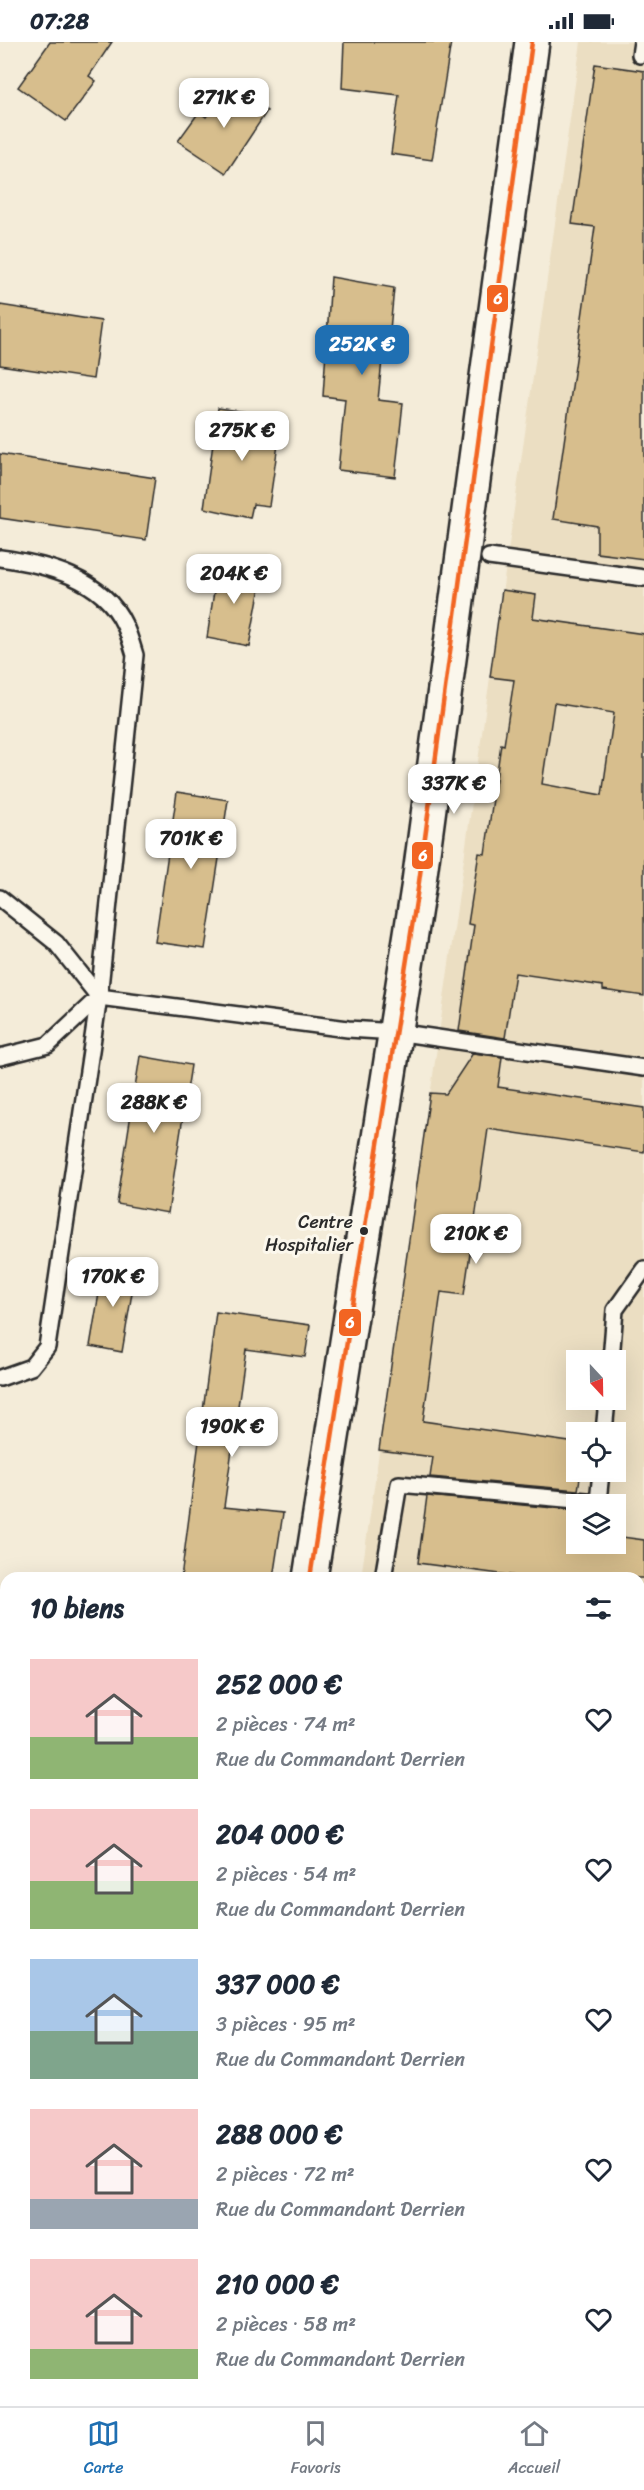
<!DOCTYPE html>
<html lang="fr">
<head>
<meta charset="utf-8">
<style>
	:root { --surface:#fff; --page:#f2f2f3; --text:#1f2937; --muted:#747a83; --line:#e0e1e3; --accent:#1f6fb2 }
	body { margin:0; font-family:Sriracha,sans-serif; background:var(--page); color:var(--text); height:100vh; display:flex; flex-direction:column; font-size:22px; white-space:nowrap }
	* { box-sizing:border-box; margin:0 }
	p { font-size:20px; color:var(--muted) }
	.icon { flex:none; width:33px; height:33px; fill:none; stroke:currentColor; stroke-width:2; stroke-linecap:round; stroke-linejoin:round }
	.map { position:relative; flex:1; overflow:hidden }
	.drawer { position:absolute; left:0px; top:1530px; width:645px; height:834px; display:flex; flex-direction:column; background:var(--surface); border-radius:18px 18px 0 0; box-shadow:0 6px 24px #0002 }
	.drawer>* { flex:none }
	.needle { width:39px; rotate:158deg }
	.fabs { position:absolute; left:566px; top:1308px; display:grid; gap:12px }
	.fabs a { display:grid; place-items:center; width:60px; height:60px; border-radius:0px; background:var(--surface); box-shadow:0 6px 24px #0002; font-size:30px }
	.price { position:absolute; translate:-50% -51px; padding:0 14px; border-radius:12px; background:#fff; color:#222; font-size:20px; line-height:39px; filter:drop-shadow(0 2px 3px #0008) }
	.price::after { content:''; position:absolute; left:50%; top:36px; width:18px; height:14px; margin-left:-9px; background:inherit; clip-path:polygon(0 0,100% 0,50% 100%) }
	.price.selected { background:var(--accent); color:#fff }
	ul { padding:0; list-style:none }
	li { display:flex; align-items:center; gap:18px; height:150px; padding:0 30px }
	li span { display:grid; place-items:center; flex:none; width:168px; height:120px; border-radius:0px; color:#555 }
	li>.icon { margin-inline-start:auto }
	span .icon { width:72px; height:72px; fill:#fffc; stroke-width:1 }
	li b { font-size:26px }
	h2 { display:flex; justify-content:space-between; align-items:center; height:72px; padding:0 30px; font-size:26px }
	.status { display:flex; justify-content:space-between; align-items:center; height:42px; padding:0 30px; background:var(--surface); direction:ltr }
	.status svg { height:16px; fill:currentColor }
	.tabs { display:flex; justify-content:space-around; align-items:center; height:84px; border-top:2px solid var(--line); background:var(--surface); font-size:16px; color:var(--muted) }
	.tabs a { display:grid; justify-items:center; gap:3px }
	.tabs .selected { color:var(--accent) }
	.map>svg:first-child { display:block }
	.built { fill:#ebdec2; fill-rule:evenodd }
	.building { fill:#d7be8d; stroke:#2b2b2b; stroke-width:1.5; fill-rule:evenodd }
	.lines { fill:none; stroke-linecap:round; stroke-linejoin:round }
	.service-casing { stroke:#2b2b2b; stroke-width:20 }
	.minor-casing { stroke:#2b2b2b; stroke-width:36 }
	.secondary-casing { stroke:#2b2b2b; stroke-width:38 }
	.service { stroke:#fbf7ec; stroke-width:15 }
	.minor { stroke:#fbf7ec; stroke-width:32 }
	.secondary { stroke:#fbf7ec; stroke-width:33 }
	.bus-1-casing { stroke:#fbf7ec; stroke-width:9 }
	.bus-1 { stroke:#f26522; stroke-width:4.5 }
	.bus-dot { fill:#2b2b2b; stroke:#fbf7ec; stroke-width:2 }
	.labels { text-anchor:middle; stroke-width:6; stroke-linejoin:round; paint-order:stroke }
	.bus-label { font-size:18px; fill:#2b2b2b; stroke:#fbf7ec; text-anchor:end }
	.line-badge { stroke:#fbf7ec; stroke-width:2 }
	.badge-label { font-size:16px; text-anchor:middle; font-weight:bold; fill:#fff }
</style>
</head>
<body>
<div class="status"><b>07:28</b><svg viewBox="0 0 49 12"><path d="M0 12V9h3v3zM5 12V6h3v6zM10 12V3h3v9zM15 12V0h3v12zM26 1h20v11H26zM47 4h2v5h-2z"/></svg></div>
<div class="map">
<svg width="644" height="2364" viewBox="0 0 644 2364">
	<rect width="100%" height="100%" fill="#f4ecd9"/>
	<filter id="ink" filterUnits="userSpaceOnUse"><feTurbulence type="fractalNoise" baseFrequency=".0167" numOctaves="2"/><feDisplacementMap in="SourceGraphic" scale="12" xChannelSelector="R" yChannelSelector="G"/><feConvolveMatrix kernelMatrix="1 2 1 2 8 2 1 2 1" color-interpolation-filters="sRGB"/></filter>
	<g filter="url(#ink)">
		<!-- built -->
		<path class="built" d="M 581,0 L 644,0 L 644,1880 L 639,1879 L 639,1536 L 361,1536 ZM 576,1318 L 615,1318 L 615,1358 L 576,1358 ZM 576,1390 L 615,1390 L 615,1430 L 576,1430 ZM 576,1462 L 615,1462 L 615,1502 L 576,1502 Z"/>
		<!-- building -->
		<g class="building">
			<path d="M 50,0 L 112,0 L 89,34 L 96,39 L 66,79 L 18,45 Z"/>
			<path d="M 344,0 L 451,0 L 432,118 L 391,112 L 399,53 L 342,46 Z"/>
			<path d="M 595,22 L 644,29 L 644,517 L 597,511 L 597,484 L 553,477 L 595,185 L 572,182 Z"/>
			<path d="M 230,42 L 267,69 L 226,131 L 178,99 L 199,70 L 206,75 Z"/>
			<path d="M 331,235 L 394,246 L 389,298 L 384,298 L 378,358 L 403,361 L 395,435 L 338,428 L 345,357 L 323,354 Z"/>
			<path d="M 0,263 L 101,279 L 93,337 L 0,323 Z"/>
			<path d="M 218,366 L 282,375 L 269,464 L 253,462 L 250,476 L 204,466 Z"/>
			<path d="M 0,412 L 155,436 L 146,498 L 0,476 Z"/>
			<path d="M 218,523 L 263,529 L 249,604 L 207,596 Z"/>
			<path d="M 502,548 L 536,553 L 533,576 L 644,592 L 644,954 L 603,948 L 603,944 L 515,931 L 505,996 L 459,989 L 474,883 L 468,882 L 479,811 L 485,812 L 501,702 L 504,703 L 514,638 L 490,635 ZM 554,661 L 614,671 L 602,753 L 542,742 Z"/>
			<path d="M 177,750 L 228,758 L 205,907 L 155,900 Z"/>
			<path d="M 473,1011 L 502,1015 L 498,1045 L 644,1066 L 644,1110 L 488,1087 L 464,1253 L 441,1250 L 423,1379 L 576,1401 L 576,1430 L 581,1430 L 578,1448 L 430,1435 L 433,1415 L 379,1408 L 430,1051 L 446,1052 Z"/>
			<path d="M 140,1014 L 191,1023 L 168,1171 L 117,1162 Z"/>
			<path d="M 104,1222 L 136,1227 L 122,1310 L 90,1304 Z"/>
			<path d="M 216,1270 L 310,1283 L 305,1315 L 246,1307 L 224,1465 L 283,1471 L 273,1536 L 181,1536 Z"/>
			<path d="M 427,1454 L 575,1468 L 571,1488 L 576,1488 L 576,1502 L 615,1502 L 615,1494 L 644,1498 L 644,1536 L 531,1536 L 418,1521 Z"/>
		</g>
		<g class="lines">
			<!-- service casing -->
			<g class="service-casing">
				<g id="service">
					<path d="M 640,13 L 642,0"/>
					<path d="M 489,515 L 644,536"/>
					<path d="M 0,516 C 45,522 103,536 124,582 C 129,592 132,603 135,613 L 99,955 L 47,1305 L 31,1325 L 0,1336"/>
					<path d="M 0,856 L 56,901 L 99,955 L 348,987 L 396,990 L 644,1026"/>
					<path d="M 0,1015 L 48,1003 L 99,955"/>
					<path d="M 611,1318 L 615,1268 L 644,1227"/>
					<path d="M 604,1390 L 607,1358"/>
					<path d="M 383,1536 L 399,1442 L 598,1460 L 601,1430"/>
					<path d="M 0,1771 L 6,1772"/>
					<path d="M 639,2046 L 644,2047"/>
				</g>
			</g>
			<!-- minor casing -->
			<g class="minor-casing">
				<g id="minor">
					<path d="M 0,2106 L 6,2104"/>
					<path d="M 0,2340 L 6,2334"/>
				</g>
			</g>
			<!-- secondary casing -->
			<g class="secondary-casing">
				<g id="secondary">
					<path d="M 310,1536 L 419,840 L 532,0"/>
					<path d="M 190,2364 L 191,2358"/>
				</g>
			</g>
			<!-- service -->
			<use href="#service" class="service"/>
			<!-- minor -->
			<use href="#minor" class="minor"/>
			<!-- secondary -->
			<use href="#secondary" class="secondary"/>
			<!-- bus-1 casing -->
			<g class="bus-1-casing">
				<path id="bus-1" d="M 310,1536 L 419,840 L 532,0"/>
			</g>
			<!-- bus-1 -->
			<use href="#bus-1" class="bus-1"/>
		</g>
	</g>
	<!-- markers -->
	<circle class="bus-dot" cx="364" cy="1189" r="5"/>
	<g class="labels">
		<!-- bus labels -->
		<g class="bus-label">
			<text x="353" y="1186">Centre<tspan x="353" dy="23">Hospitalier</tspan></text>
		</g>
	</g>
	<g class="line-badge">
		<rect x="486" y="242" width="23" height="29" rx="6" fill="#f26522"/>
		<rect x="411" y="799" width="23" height="29" rx="6" fill="#f26522"/>
		<rect x="338" y="1266" width="24" height="29" rx="6" fill="#f26522"/>
	</g>
	<g class="badge-label">
		<text x="498" y="262">6</text>
		<text x="423" y="819">6</text>
		<text x="350" y="1286">6</text>
	</g>
</svg>
<div class="fabs">
<a><svg class="needle" viewBox="-14 -14 28 28"><path d="M0-13l5 13h-10z" fill="#e53935"/><path d="M0 13l5-13h-10z" fill="#747a83"/></svg></a>
<a><svg class="icon" aria-label="locate" viewBox="0 0 24 24"><circle cx="12" cy="12" r="6"/><path d="M12 2v4M12 18v4M2 12h4M18 12h4"/></svg></a>
<a><svg class="icon" aria-label="layers" viewBox="0 0 24 24"><path d="M12 4l9 5-9 5-9-5zM3 14l9 5 9-5"/></svg></a>
</div>
<b class="price" style="left:224px;top:87px">271K €</b>
<b class="price selected" style="left:362px;top:334px">252K €</b>
<b class="price" style="left:242px;top:420px">275K €</b>
<b class="price" style="left:234px;top:563px">204K €</b>
<b class="price" style="left:454px;top:773px">337K €</b>
<b class="price" style="left:191px;top:828px">701K €</b>
<b class="price" style="left:154px;top:1092px">288K €</b>
<b class="price" style="left:476px;top:1223px">210K €</b>
<b class="price" style="left:113px;top:1266px">170K €</b>
<b class="price" style="left:232px;top:1416px">190K €</b>
<section class="drawer">
<h2>10 biens<svg class="icon" aria-label="filters" viewBox="0 0 24 24"><path d="M4 7h16M4 17h16"/><circle cx="9" cy="7" r="2"/><circle cx="15" cy="17" r="2"/></svg></h2>
<ul>
<li><span style="background:linear-gradient(#f6c9c9 65%,#8fb573 0)"><svg class="icon" aria-label="home" viewBox="0 0 24 24"><path d="M3 11l9-7 9 7M6 9v11h12V9"/></svg></span><div><b>252 000 €</b><p>2 pièces · 74 m²</p><p>Rue du Commandant Derrien</p></div><svg class="icon" aria-label="heart" viewBox="0 0 24 24"><path d="M12 20l-8-8c-3-5 5-10 8-4 3-6 11-1 8 4z"/></svg></li>
<li><span style="background:linear-gradient(#f6c9c9 60%,#8fb573 0)"><svg class="icon" aria-label="home" viewBox="0 0 24 24"><path d="M3 11l9-7 9 7M6 9v11h12V9"/></svg></span><div><b>204 000 €</b><p>2 pièces · 54 m²</p><p>Rue du Commandant Derrien</p></div><svg class="icon" aria-label="heart" viewBox="0 0 24 24"><path d="M12 20l-8-8c-3-5 5-10 8-4 3-6 11-1 8 4z"/></svg></li>
<li><span style="background:linear-gradient(#a9c7e8 60%,#7fa58c 0)"><svg class="icon" aria-label="home" viewBox="0 0 24 24"><path d="M3 11l9-7 9 7M6 9v11h12V9"/></svg></span><div><b>337 000 €</b><p>3 pièces · 95 m²</p><p>Rue du Commandant Derrien</p></div><svg class="icon" aria-label="heart" viewBox="0 0 24 24"><path d="M12 20l-8-8c-3-5 5-10 8-4 3-6 11-1 8 4z"/></svg></li>
<li><span style="background:linear-gradient(#f6c9c9 75%,#9aa5b1 0)"><svg class="icon" aria-label="home" viewBox="0 0 24 24"><path d="M3 11l9-7 9 7M6 9v11h12V9"/></svg></span><div><b>288 000 €</b><p>2 pièces · 72 m²</p><p>Rue du Commandant Derrien</p></div><svg class="icon" aria-label="heart" viewBox="0 0 24 24"><path d="M12 20l-8-8c-3-5 5-10 8-4 3-6 11-1 8 4z"/></svg></li>
<li><span style="background:linear-gradient(#f6c9c9 75%,#8fb573 0)"><svg class="icon" aria-label="home" viewBox="0 0 24 24"><path d="M3 11l9-7 9 7M6 9v11h12V9"/></svg></span><div><b>210 000 €</b><p>2 pièces · 58 m²</p><p>Rue du Commandant Derrien</p></div><svg class="icon" aria-label="heart" viewBox="0 0 24 24"><path d="M12 20l-8-8c-3-5 5-10 8-4 3-6 11-1 8 4z"/></svg></li>
</ul>
</section>
</div>
<nav class="tabs">
<a class="selected"><svg class="icon" aria-label="map" viewBox="0 0 24 24"><path d="M3 6l6-2 6 2 6-2v14l-6 2-6-2-6 2zM9 4v14M15 6v14"/></svg>Carte</a>
<a><svg class="icon" aria-label="saved" viewBox="0 0 24 24"><path d="M7 4h10v16l-5-4-5 4z"/></svg>Favoris</a>
<a><svg class="icon" aria-label="home" viewBox="0 0 24 24"><path d="M3 11l9-7 9 7M6 9v11h12V9"/></svg>Accueil</a>
</nav>
</body>
</html>
